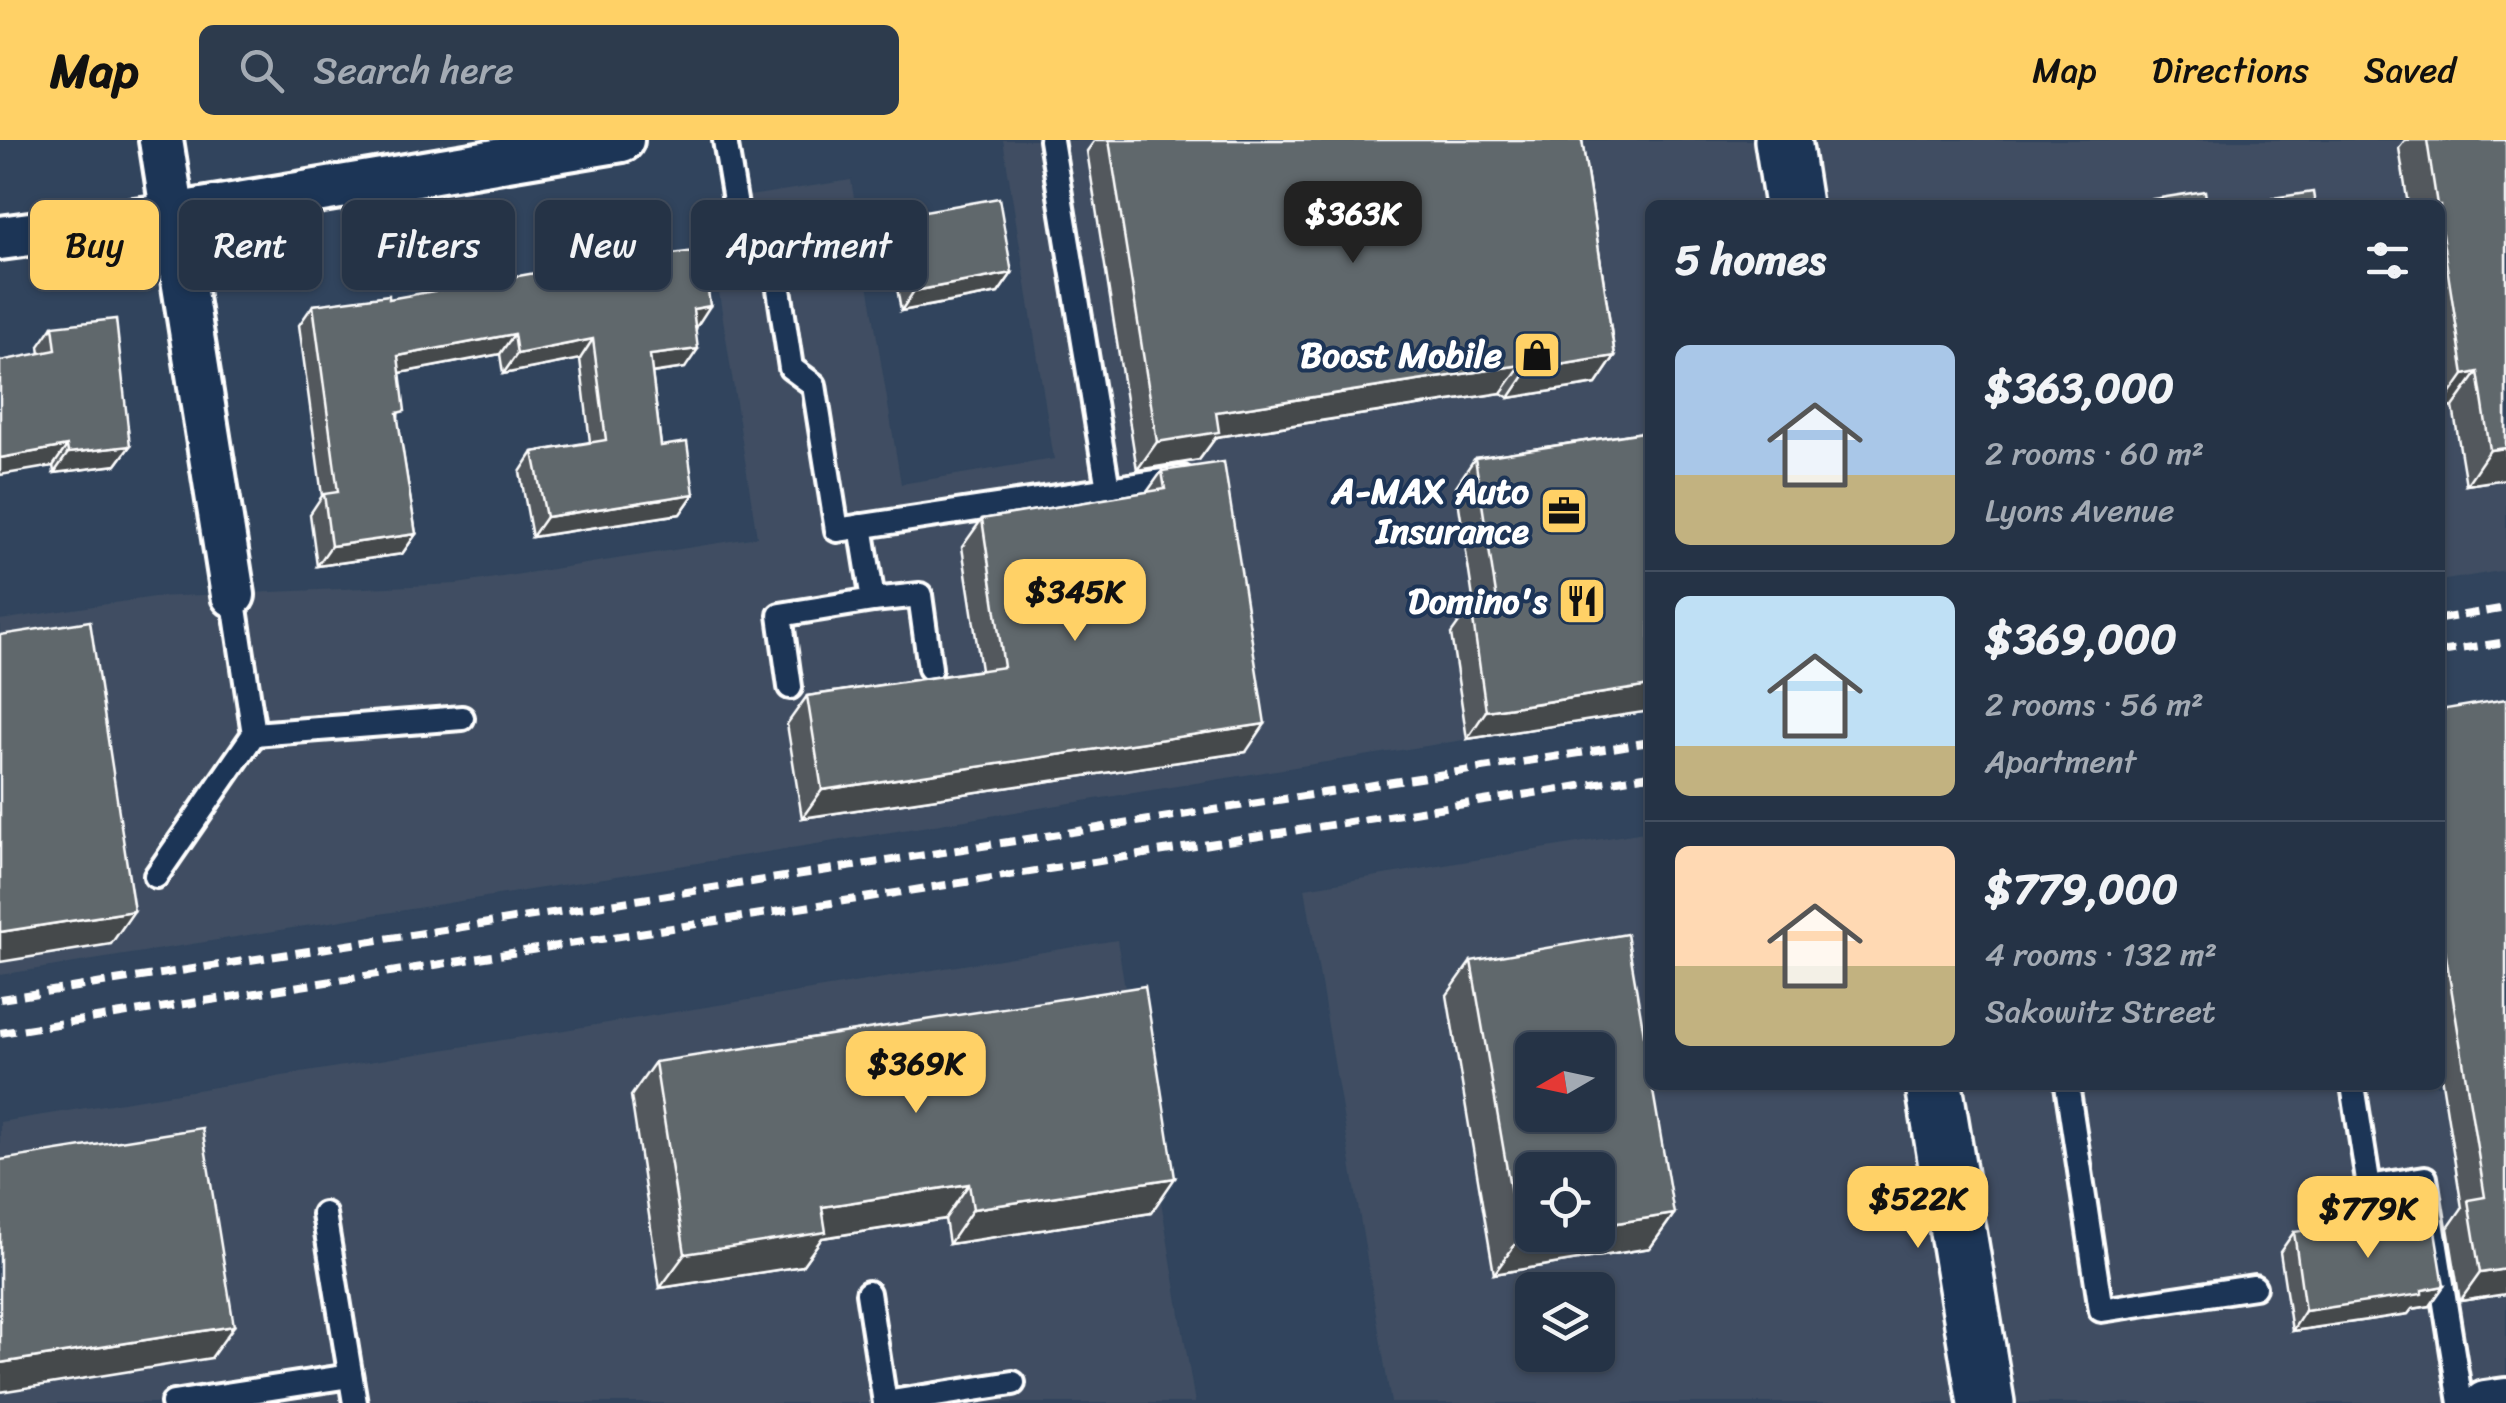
<!DOCTYPE html>
<html lang="en">
<head>
<meta charset="utf-8">
<style>
	:root { --surface:#253346; --page:#2d3b4d; --text:#f1f3f6; --muted:#a3aab3; --line:#424e5f; --accent:#ffd166 }
	body { margin:0; font-family:Sriracha,sans-serif; background:var(--page); color:var(--text); height:100vh; display:flex; flex-direction:column; font-size:38px; white-space:nowrap }
	* { box-sizing:border-box; margin:0 }
	p { font-size:32px; color:var(--muted) }
	.icon { flex:none; width:55px; height:55px; fill:none; stroke:currentColor; stroke-width:2; stroke-linecap:round; stroke-linejoin:round }
	.map { position:relative; flex:1; overflow:hidden }
	.panel { position:absolute; left:1645px; top:60px; width:800px; height:890px; display:flex; flex-direction:column; background:var(--surface); border-radius:15px; box-shadow:0 2px 8px #0004,0 0 0 2px var(--line) }
	.panel>* { flex:none }
	.hud { position:absolute; left:30px; top:60px; width:950px; height:90px; display:flex; gap:20px }
	.needle { width:65px; rotate:261deg }
	.tools { position:absolute; left:1515px; top:892px; display:grid; gap:20px }
	.tools a { display:grid; place-items:center; width:100px; height:100px; border-radius:15px; background:var(--surface); box-shadow:0 2px 8px #0004,0 0 0 2px var(--line); font-size:50px }
	.price { position:absolute; translate:-50% -85px; padding:0 22px; border-radius:20px; background:var(--accent); color:#111; font-size:32px; line-height:65px; filter:drop-shadow(0 2px 5px #0008) }
	.price::after { content:''; position:absolute; left:50%; top:60px; width:30px; height:22px; margin-left:-15px; background:inherit; clip-path:polygon(0 0,100% 0,50% 100%) }
	.price.active { background:#222; color:#fff }
	ul { padding:0; list-style:none }
	li { display:flex; align-items:center; gap:30px; height:250px; padding:0 30px }
	li+li { border-top:2px solid var(--line) }
	li span { display:grid; place-items:center; flex:none; width:280px; height:200px; border-radius:15px; color:#555 }
	li>.icon { margin-inline-start:auto }
	span .icon { width:120px; height:120px; fill:#fffc; stroke-width:1 }
	li b { font-size:42px }
	h2 { display:flex; justify-content:space-between; align-items:center; height:120px; padding:0 30px; font-size:42px }
	.tag { padding:0 35px; border-radius:15px; background:var(--surface); box-shadow:0 2px 8px #0004,0 0 0 2px var(--line); font-size:35px; line-height:90px }
	.tag.active { background:var(--accent); color:#111 }
	header { display:flex; align-items:center; gap:60px; box-sizing:border-box; height:140px; padding:0 50px; background:var(--accent); color:#111 }
	header strong { font-size:48px }
	nav { display:flex; gap:55px; margin-inline-start:auto; font-size:35px }
	.search { width:700px; height:90px; background:var(--page); display:flex; align-items:center; gap:25px; box-sizing:border-box; padding:0 35px; border-radius:15px; color:var(--muted); font-size:38px }
	.map>svg:first-child { display:block }
	.built { fill:#3f4e62; fill-rule:evenodd }
	.lines { fill:none; stroke-linecap:round; stroke-linejoin:round }
	.lane-casing { stroke:#fff; stroke-width:30 }
	.street-casing { stroke:#fff; stroke-width:50 }
	.secondary-casing { stroke:#fff; stroke-width:62 }
	.lane { stroke:#1d3557; stroke-width:22 }
	.street { stroke:#1d3557; stroke-width:42 }
	.secondary { stroke:#1d3557; stroke-width:55 }
	.rail { stroke:#fff; stroke-width:8; stroke-dasharray:15 8; stroke-linecap:butt }
	.wall { fill:#53595d; stroke:#fff; stroke-width:2.5 }
	.shaded-wall { fill:#44484c; stroke:#fff; stroke-width:2.5 }
	.building { fill:#61676c; stroke:#fff; stroke-width:2.5; fill-rule:evenodd }
	.labels { text-anchor:middle; stroke-width:8; stroke-linejoin:round; paint-order:stroke }
	.poi-label { font-size:35px; font-weight:bold; fill:#fff; stroke:#1d3557; text-anchor:end }
</style>
</head>
<body>
<header>
<strong>Map</strong>
<div class="search"><svg class="icon" aria-label="search" viewBox="0 0 24 24"><circle cx="10" cy="10" r="6"/><path d="M15 15l6 6"/></svg>Search here</div>
<nav><a>Map</a><a>Directions</a><a>Saved</a></nav>
</header>
<div class="map">
<svg width="2506" height="1263" viewBox="0 0 2506 1263">
	<rect width="100%" height="100%" fill="#31445d"/>
	<filter id="ink" filterUnits="userSpaceOnUse"><feTurbulence type="fractalNoise" baseFrequency=".01" numOctaves="2"/><feDisplacementMap in="SourceGraphic" scale="20" xChannelSelector="R" yChannelSelector="G"/><feConvolveMatrix kernelMatrix="1 2 1 2 8 2 1 2 1" color-interpolation-filters="sRGB"/></filter>
	<g filter="url(#ink)">
		<!-- built -->
		<g class="built">
			<path d="M 1003,0 L 2506,0 L 2506,430 L 2440,441 L 2440,65 L 1650,65 L 1650,570 L 0,835 L 0,480 L 154,457 L 457,444 L 757,397 L 705,63 L 851,40 L 901,344 L 1054,319 Z"/>
			<path d="M 2506,583 L 2506,1263 L 1391,1263 L 1305,748 L 1650,691 L 1650,945 L 2440,945 L 2440,593 ZM 1532,910 L 1598,910 L 1598,975 L 1532,975 ZM 1532,1030 L 1598,1030 L 1598,1095 L 1532,1095 ZM 1532,1150 L 1598,1150 L 1598,1215 L 1532,1215 Z"/>
			<path d="M 1117,800 L 1195,1263 L 0,1263 L 0,982 Z"/>
		</g>
		<g class="lines">
			<!-- lane casing -->
			<g class="lane-casing">
				<g id="lane">
					<path d="M 725,0 L 745,121 L 774,116 L 791,228 L 814,245 L 837,390 L 1183,338"/>
					<path d="M 1051,0 L 1108,349"/>
					<path d="M 873,460 L 920,455 L 930,528"/>
					<path d="M 790,547 L 780,475 L 873,460 L 861,386"/>
					<path d="M 254,594 L 462,578"/>
					<path d="M 156,736 L 254,594 L 233,455"/>
					<path d="M 2067,945 L 2101,1170 L 2254,1147"/>
					<path d="M 2353,945 L 2369,1047 L 2425,1038 L 2461,1263"/>
					<path d="M 324,1074 L 355,1263"/>
					<path d="M 868,1153 L 885,1263"/>
					<path d="M 173,1263 L 350,1236"/>
					<path d="M 885,1263 L 1013,1243"/>
				</g>
			</g>
			<!-- street casing -->
			<g class="street-casing">
				<g id="street">
					<path d="M 161,0 L 233,455"/>
					<path d="M 0,98 L 172,75 L 622,0"/>
					<path d="M 2485,1263 L 2506,1260"/>
				</g>
			</g>
			<!-- secondary casing -->
			<g class="secondary-casing">
				<g id="secondary">
					<path d="M 1783,0 L 1793,65"/>
					<path d="M 1934,945 L 1986,1263"/>
				</g>
			</g>
			<!-- lane -->
			<use href="#lane" class="lane"/>
			<!-- street -->
			<use href="#street" class="street"/>
			<!-- secondary -->
			<use href="#secondary" class="secondary"/>
			<!-- rail -->
			<g class="rail">
				<path d="M 2440,479 L 2506,468"/>
				<path d="M 2440,512 L 2506,502"/>
				<path d="M 0,859 L 1650,602"/>
				<path d="M 0,893 L 1650,635"/>
			</g>
		</g>
		<!-- wall -->
		<g class="wall">
			<path d="M 1095,0 L 1582,0 L 1615,216 L 1596,244 L 1509,258 L 1501,253 L 1216,297 L 1199,320 L 1137,330 L 1087,11 Z"/>
			<path d="M 2405,0 L 2506,0 L 2506,339 L 2466,345 L 2453,267 L 2440,269 L 2440,65 L 2408,65 L 2399,8 Z"/>
			<path d="M 902,75 L 1012,133 L 998,153 L 901,171 L 888,95 Z"/>
			<path d="M 389,159 L 697,186 L 685,228 L 652,233 L 661,306 L 694,354 L 680,374 L 532,397 L 520,332 L 533,312 L 590,302 L 580,219 L 503,234 L 500,214 L 400,233 L 398,282 L 416,394 L 402,414 L 317,426 L 310,374 L 322,356 L 299,185 L 313,165 Z"/>
			<path d="M 53,186 L 130,306 L 116,325 L 54,333 L 39,206 Z"/>
			<path d="M 1650,291 L 1650,571 L 1467,599 L 1451,494 L 1471,466 L 1474,465 L 1456,346 L 1475,318 Z"/>
			<path d="M 1162,331 L 1246,612 L 802,678 L 787,584 L 807,556 L 981,530 L 962,407 L 982,379 L 1147,352 Z"/>
			<path d="M 2440,570 L 2506,1154 L 2460,1161 L 2448,1088 L 2462,1068 L 2440,929 Z"/>
			<path d="M 1471,821 L 1674,1074 L 1650,1108 L 1494,1134 L 1447,855 Z"/>
			<path d="M 655,922 L 1151,1073 L 949,1104 L 945,1079 L 822,1098 L 802,1126 L 660,1148 L 631,956 Z"/>
			<path d="M 2294,1092 L 2430,1166 L 2412,1169 L 2408,1174 L 2292,1191 L 2280,1112 Z"/>
		</g>
		<!-- shaded-wall -->
		<g class="shaded-wall">
			<path d="M 1012,133 L 998,153 L 901,171 L 914,151 Z"/>
			<path d="M 710,166 L 697,186 L 679,189 L 693,169 Z"/>
			<path d="M 514,194 L 500,214 L 384,236 L 398,216 Z"/>
			<path d="M 593,199 L 580,219 L 503,234 L 517,214 Z"/>
			<path d="M 698,209 L 685,228 L 636,235 L 650,215 Z"/>
			<path d="M 1615,216 L 1596,244 L 1509,258 L 1528,230 Z"/>
			<path d="M 1521,225 L 1501,253 L 1216,297 L 1199,320 L 1137,330 L 1157,302 L 1216,272 Z"/>
			<path d="M 2478,232 L 2453,267 L 2440,269 L 2464,235 Z"/>
			<path d="M 67,306 L 53,326 L 0,335 L 0,318 Z"/>
			<path d="M 130,306 L 116,325 L 54,333 L 68,313 Z"/>
			<path d="M 2506,308 L 2506,339 L 2466,345 L 2490,310 Z"/>
			<path d="M 694,354 L 680,374 L 532,397 L 546,377 Z"/>
			<path d="M 416,394 L 402,414 L 317,426 L 331,406 Z"/>
			<path d="M 1650,546 L 1650,571 L 1467,599 L 1486,571 Z"/>
			<path d="M 1265,584 L 1246,612 L 802,678 L 822,650 Z"/>
			<path d="M 134,771 L 111,804 L 0,822 L 0,792 Z"/>
			<path d="M 1175,1038 L 1151,1073 L 949,1104 L 973,1069 Z"/>
			<path d="M 969,1044 L 945,1079 L 822,1098 L 802,1126 L 660,1148 L 685,1114 L 822,1067 Z"/>
			<path d="M 1674,1074 L 1650,1108 L 1494,1134 L 1519,1099 L 1544,1095 L 1598,1095 L 1598,1086 Z"/>
			<path d="M 2506,1129 L 2506,1154 L 2460,1161 L 2480,1133 Z"/>
			<path d="M 2444,1146 L 2430,1166 L 2412,1169 L 2408,1174 L 2292,1191 L 2305,1171 Z"/>
			<path d="M 234,1186 L 211,1218 L 0,1252 L 0,1223 Z"/>
		</g>
		<!-- building -->
		<g class="building">
			<path d="M 1109,0 L 1582,0 L 1615,216 L 1528,230 L 1521,225 L 1216,272 L 1219,292 L 1157,302 Z"/>
			<path d="M 2427,0 L 2506,0 L 2506,308 L 2490,310 L 2478,232 L 2464,235 L 2440,82 L 2440,65 L 2437,65 Z"/>
			<path d="M 2205,51 L 2207,65 L 2115,65 Z"/>
			<path d="M 2313,52 L 2315,65 L 2227,65 Z"/>
			<path d="M 999,58 L 1012,133 L 914,151 L 902,75 Z"/>
			<path d="M 703,110 L 710,166 L 693,169 L 698,209 L 650,215 L 661,306 L 687,302 L 694,354 L 546,377 L 533,312 L 606,300 L 593,199 L 517,214 L 514,194 L 398,216 L 405,271 L 397,273 L 416,394 L 331,406 L 324,354 L 338,352 L 313,165 L 389,155 L 389,159 L 552,130 Z"/>
			<path d="M 116,179 L 130,306 L 68,313 L 67,306 L 0,318 L 0,221 L 56,210 L 53,186 Z"/>
			<path d="M 1650,291 L 1650,546 L 1486,571 L 1471,466 L 1497,461 L 1475,318 Z"/>
			<path d="M 1224,322 L 1265,584 L 822,650 L 807,556 L 1004,527 L 982,379 L 1165,349 L 1162,331 Z"/>
			<path d="M 90,481 L 134,771 L 0,792 L 0,495 Z"/>
			<path d="M 2506,559 L 2506,1129 L 2480,1133 L 2468,1060 L 2485,1057 L 2440,779 L 2440,570 Z"/>
			<path d="M 1627,794 L 1650,930 L 1650,945 L 1652,945 L 1674,1074 L 1598,1086 L 1598,1030 L 1532,1030 L 1532,1095 L 1544,1095 L 1519,1099 L 1471,821 ZM 1532,910 L 1598,910 L 1598,975 L 1532,975 Z"/>
			<path d="M 1145,846 L 1175,1038 L 973,1069 L 969,1044 L 822,1067 L 826,1092 L 685,1114 L 655,922 Z"/>
			<path d="M 202,988 L 234,1186 L 0,1223 L 0,1020 Z"/>
			<path d="M 2432,1072 L 2444,1146 L 2422,1150 L 2422,1154 L 2305,1171 L 2294,1092 Z"/>
		</g>
	</g>
	<!-- icons -->
	<defs>
		<g id="shop-square" transform="scale(2.5)"><rect x="-9" y="-9" width="18" height="18" rx="4" fill="#ffd166" stroke="#1d3557"/><path d="M-5-2.5h2.3a2.7 3.5 0 0 1 5.4 0H5L5.5 6h-11ZM-1.5-2.5h3a1.5 2.3 0 0 0-3 0Z" fill="#111"/></g>
		<g id="office-square" transform="scale(2.5)"><rect x="-9" y="-9" width="18" height="18" rx="4" fill="#ffd166" stroke="#1d3557"/><path d="M-6-3h4V-5.5h4V-3h4V5H-6ZM-1-4.5V-3h2v-1.5ZM-6 0V1H6V0Z" fill="#111"/></g>
		<g id="restaurant-square" transform="scale(2.5)"><rect x="-9" y="-9" width="18" height="18" rx="4" fill="#ffd166" stroke="#1d3557"/><path d="M-5-6h1v4h1v-4h1v4h1v-4h1v5L-1.5 .5V6h-2V.5L-5-1ZM5-6V6H3V1.5H1.5Q1.5-4 5-6Z" fill="#111"/></g>
	</defs>
	<g fill-rule="evenodd">
		<use href="#shop-square" x="1537" y="215"/>
		<use href="#office-square" x="1564" y="371"/>
		<use href="#restaurant-square" x="1582" y="461"/>
	</g>
	<g class="labels">
		<!-- poi labels -->
		<g class="poi-label">
			<text x="1502" y="227">Boost Mobile</text>
			<text x="1529" y="363">A-MAX Auto<tspan x="1529" dy="40">Insurance</tspan></text>
			<text x="1547" y="473">Domino's</text>
		</g>
	</g>
</svg>
<div class="tools">
<a><svg class="needle" viewBox="-14 -14 28 28"><path d="M0-13l5 13h-10z" fill="#e53935"/><path d="M0 13l5-13h-10z" fill="#a3aab3"/></svg></a>
<a><svg class="icon" aria-label="locate" viewBox="0 0 24 24"><circle cx="12" cy="12" r="6"/><path d="M12 2v4M12 18v4M2 12h4M18 12h4"/></svg></a>
<a><svg class="icon" aria-label="layers" viewBox="0 0 24 24"><path d="M12 4l9 5-9 5-9-5zM3 14l9 5 9-5"/></svg></a>
</div>
<b class="price active" style="left:1353px;top:126px">$363K</b>
<b class="price" style="left:1075px;top:504px">$345K</b>
<b class="price" style="left:916px;top:976px">$369K</b>
<b class="price" style="left:1918px;top:1111px">$522K</b>
<b class="price" style="left:2368px;top:1121px">$779K</b>
<div class="hud">
<a class="tag active">Buy</a>
<a class="tag">Rent</a>
<a class="tag">Filters</a>
<a class="tag">New</a>
<a class="tag">Apartment</a>
</div>
<section class="panel">
<h2>5 homes<svg class="icon" aria-label="filters" viewBox="0 0 24 24"><path d="M4 7h16M4 17h16"/><circle cx="9" cy="7" r="2"/><circle cx="15" cy="17" r="2"/></svg></h2>
<ul>
<li><span style="background:linear-gradient(#a9c7e8 65%,#c2b280 0)"><svg class="icon" aria-label="home" viewBox="0 0 24 24"><path d="M3 11l9-7 9 7M6 9v11h12V9"/></svg></span><div><b>$363,000</b><p>2 rooms · 60 m²</p><p>Lyons Avenue</p></div></li>
<li><span style="background:linear-gradient(#bfe0f5 75%,#c2b280 0)"><svg class="icon" aria-label="home" viewBox="0 0 24 24"><path d="M3 11l9-7 9 7M6 9v11h12V9"/></svg></span><div><b>$369,000</b><p>2 rooms · 56 m²</p><p>Apartment</p></div></li>
<li><span style="background:linear-gradient(#ffd9b3 60%,#c2b280 0)"><svg class="icon" aria-label="home" viewBox="0 0 24 24"><path d="M3 11l9-7 9 7M6 9v11h12V9"/></svg></span><div><b>$779,000</b><p>4 rooms · 132 m²</p><p>Sakowitz Street</p></div></li>
</ul>
</section>
</div>
</body>
</html>
